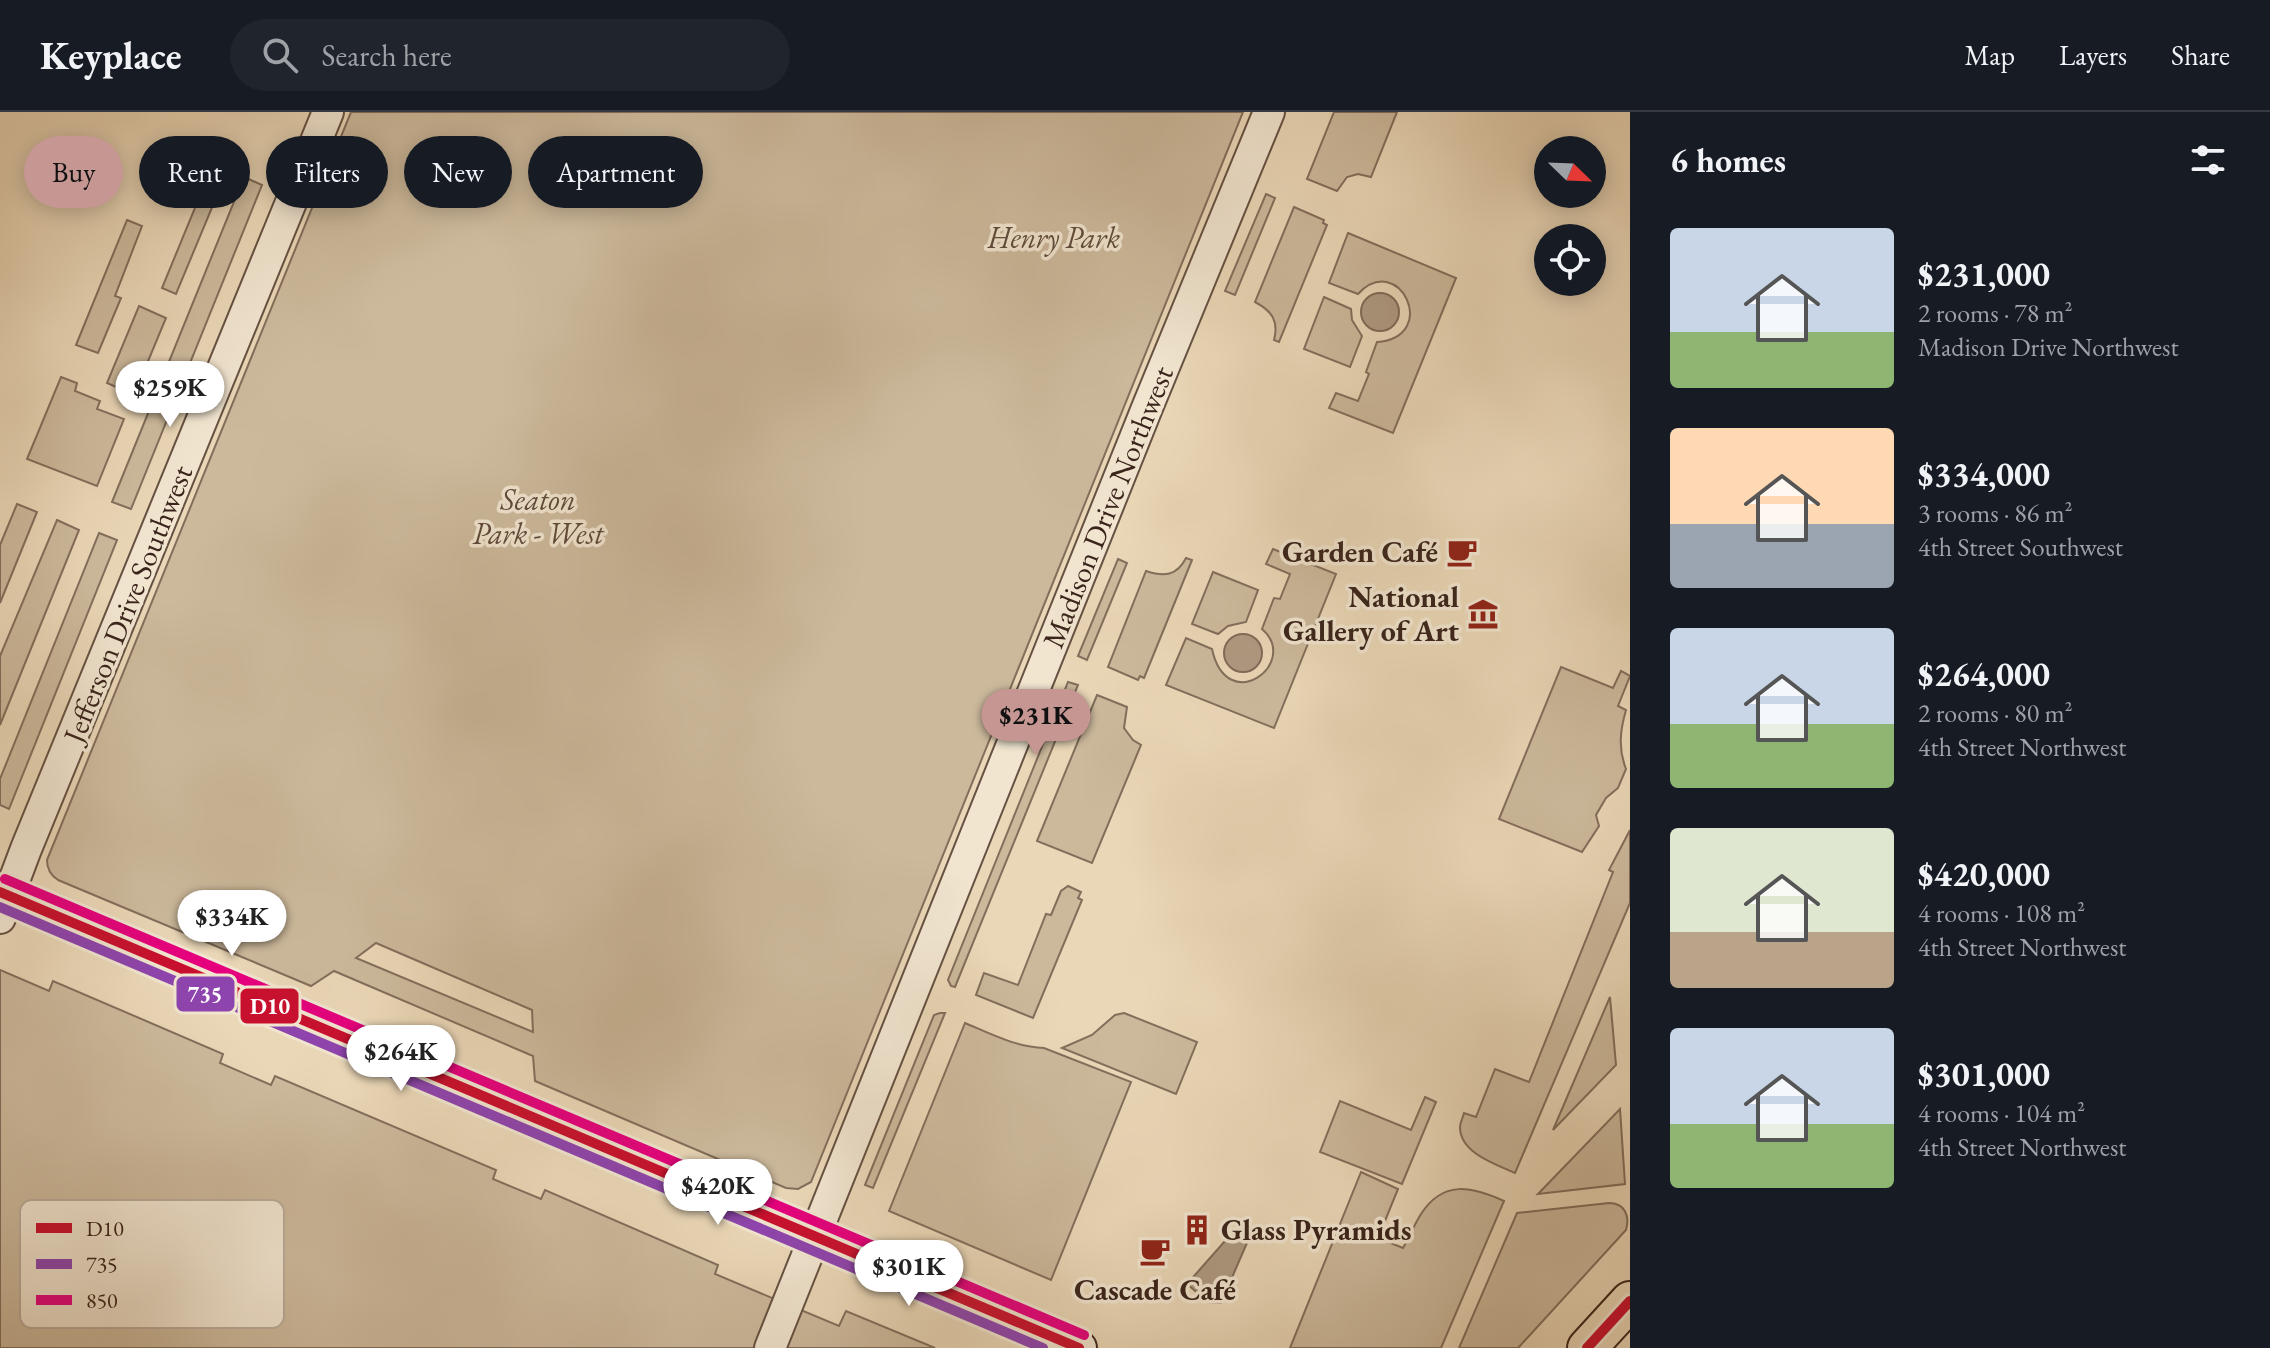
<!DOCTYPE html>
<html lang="en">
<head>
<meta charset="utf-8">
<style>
	:root { --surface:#171b24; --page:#20242c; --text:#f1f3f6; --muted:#9ea1a6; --line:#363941; --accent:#c59692 }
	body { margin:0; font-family:"EB Garamond",serif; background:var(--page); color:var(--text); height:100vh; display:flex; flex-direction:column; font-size:30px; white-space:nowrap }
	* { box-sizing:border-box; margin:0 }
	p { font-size:26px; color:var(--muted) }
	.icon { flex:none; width:44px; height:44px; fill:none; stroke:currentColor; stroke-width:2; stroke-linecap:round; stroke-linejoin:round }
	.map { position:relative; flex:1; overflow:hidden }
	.details { display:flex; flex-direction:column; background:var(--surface); width:640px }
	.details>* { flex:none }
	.guide { position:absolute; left:24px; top:24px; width:760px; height:72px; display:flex; gap:16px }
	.needle { width:52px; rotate:113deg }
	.buttons { position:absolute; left:1534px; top:24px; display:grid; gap:16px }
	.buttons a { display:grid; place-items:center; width:72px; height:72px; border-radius:50%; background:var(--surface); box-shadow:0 4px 20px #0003; font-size:40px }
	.price { position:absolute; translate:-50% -68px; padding:0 18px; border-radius:28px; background:#fff; color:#222; font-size:26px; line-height:52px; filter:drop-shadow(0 2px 4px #0008) }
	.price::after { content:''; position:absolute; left:50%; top:48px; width:24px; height:18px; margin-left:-12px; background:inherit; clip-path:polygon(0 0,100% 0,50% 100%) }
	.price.on { background:var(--accent); color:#111 }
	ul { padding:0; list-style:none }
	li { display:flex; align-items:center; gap:24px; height:200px; padding:0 40px }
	li span { display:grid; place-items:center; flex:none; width:224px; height:160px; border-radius:8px; color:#555 }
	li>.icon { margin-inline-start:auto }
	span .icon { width:96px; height:96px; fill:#fffc; stroke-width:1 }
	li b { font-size:34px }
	h2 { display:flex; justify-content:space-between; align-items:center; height:96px; padding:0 40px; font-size:34px }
	.pill { padding:0 28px; border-radius:36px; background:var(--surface); box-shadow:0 4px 20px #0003; font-size:28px; line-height:72px }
	.pill.on { background:var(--accent); color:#111 }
	header { display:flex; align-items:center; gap:48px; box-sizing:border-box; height:112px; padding:0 40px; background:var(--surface); border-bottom:2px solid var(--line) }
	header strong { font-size:38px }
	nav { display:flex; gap:44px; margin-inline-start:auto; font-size:28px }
	.search { width:560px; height:72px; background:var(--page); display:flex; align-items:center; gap:20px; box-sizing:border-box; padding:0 28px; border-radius:44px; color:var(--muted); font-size:30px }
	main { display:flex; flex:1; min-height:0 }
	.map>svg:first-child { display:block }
	.green { fill:#ccb99c; stroke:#836e5c; stroke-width:2; fill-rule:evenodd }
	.water { fill:#ae9a82; stroke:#806b59; stroke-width:2 }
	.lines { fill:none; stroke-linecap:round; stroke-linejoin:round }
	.tertiary-casing { stroke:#665142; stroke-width:34 }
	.secondary-casing { stroke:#3a241b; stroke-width:38 }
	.primary-casing { stroke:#3a241b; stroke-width:42 }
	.tertiary { stroke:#f1e5d0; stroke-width:30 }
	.secondary { stroke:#f1e5d0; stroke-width:34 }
	.primary { stroke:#ead7b7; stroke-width:38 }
	.bus-1-casing { stroke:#f1e5d0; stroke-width:16 }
	.bus-2-casing { stroke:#f1e5d0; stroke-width:16 }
	.bus-3-casing { stroke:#f1e5d0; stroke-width:16 }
	.bus-1 { stroke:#c8102e; stroke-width:10 }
	.bus-2 { stroke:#8e44ad; stroke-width:10 }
	.bus-3 { stroke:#e5007d; stroke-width:10 }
	.labels { text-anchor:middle; stroke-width:7; stroke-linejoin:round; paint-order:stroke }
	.park-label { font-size:30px; font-style:italic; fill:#5e493b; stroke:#f1e5d0 }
	.street-label { font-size:30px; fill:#3a241b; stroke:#f1e5d0 }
	.poi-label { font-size:30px; font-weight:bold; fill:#3a241b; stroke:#f1e5d0; text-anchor:end }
	.key { fill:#f1e5d0; stroke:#baab9a; stroke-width:2 }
	.key-label { font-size:22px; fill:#3a241b }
	.line-badge { stroke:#f1e5d0; stroke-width:3 }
	.badge-label { font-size:22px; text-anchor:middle; font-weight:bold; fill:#fff }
</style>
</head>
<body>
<header>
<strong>Keyplace</strong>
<div class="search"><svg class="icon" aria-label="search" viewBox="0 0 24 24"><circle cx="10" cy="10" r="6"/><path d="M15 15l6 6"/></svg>Search here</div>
<nav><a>Map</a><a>Layers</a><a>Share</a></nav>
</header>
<main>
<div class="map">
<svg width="1630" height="1236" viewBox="0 0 1630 1236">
	<rect width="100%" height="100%" fill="#ead7b7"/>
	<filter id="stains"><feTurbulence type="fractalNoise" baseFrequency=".0025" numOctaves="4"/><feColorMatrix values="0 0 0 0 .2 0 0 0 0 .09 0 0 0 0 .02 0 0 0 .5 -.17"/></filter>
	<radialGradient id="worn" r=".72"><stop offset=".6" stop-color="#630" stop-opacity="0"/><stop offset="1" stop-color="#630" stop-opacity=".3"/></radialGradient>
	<!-- green -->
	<g class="green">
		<path d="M 351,0 L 1243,0 L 811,1070 L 798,1077 L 786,1076 L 535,969 L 533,944 L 334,859 L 311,874 L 58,768 C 50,763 47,757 47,748 ZM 376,831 L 532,898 L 533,920 L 356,846 Z"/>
		<path d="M 1334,0 L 1397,0 L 1371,65 L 1358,62 L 1347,65 L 1337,79 L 1307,67 Z"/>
		<path d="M 213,52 L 228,57 L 176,182 L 162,176 Z"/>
		<path d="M 244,65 L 262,73 L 131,397 L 112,390 Z"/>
		<path d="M 1266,82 L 1275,86 L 1235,183 L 1225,179 Z"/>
		<path d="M 1294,95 L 1324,108 L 1323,111 L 1327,113 L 1279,230 L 1274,228 C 1279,209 1272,199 1255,190 Z"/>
		<path d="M 127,108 L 142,114 L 115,184 L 121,186 L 98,241 L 76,233 Z"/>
		<path d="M 1348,121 L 1456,166 L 1393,321 L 1329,296 L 1336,281 L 1358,289 L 1369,262 L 1366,260 L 1377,230 C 1441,225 1399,138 1358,182 L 1329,171 Z"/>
		<path d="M 1324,185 L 1351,197 L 1352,208 L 1362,224 L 1350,255 L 1304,237 Z"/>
		<path d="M 139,194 L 166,206 L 134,283 L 107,271 Z"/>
		<path d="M 61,265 L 77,271 L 75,279 L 100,289 L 97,297 L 124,307 L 97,374 L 27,347 Z"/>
		<path d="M 17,392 L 37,400 L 0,491 L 0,433 Z"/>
		<path d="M 57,408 L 79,418 L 0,613 L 0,544 Z"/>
		<path d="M 99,421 L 117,428 L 9,697 L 0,693 L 0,667 Z"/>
		<path d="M 1273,437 L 1336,462 L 1274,616 L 1166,573 L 1186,526 L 1212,537 C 1227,606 1301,551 1262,517 L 1274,486 L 1280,487 L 1290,462 L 1266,452 Z"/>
		<path d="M 1186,446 L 1192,448 L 1144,566 L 1140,564 L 1138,568 L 1108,555 L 1146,459 C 1164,465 1177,464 1186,446 Z"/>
		<path d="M 1118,447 L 1127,451 L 1087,548 L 1078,544 Z"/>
		<path d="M 1213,460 L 1258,478 L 1246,510 L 1228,514 L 1218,522 L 1192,512 Z"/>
		<path d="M 1561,555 L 1613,576 L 1621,559 L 1630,564 L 1618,594 L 1626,598 C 1620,619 1618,636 1626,657 L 1618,676 L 1606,686 L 1596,703 L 1599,714 L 1582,740 L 1499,707 Z"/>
		<path d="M 1068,570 L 1078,573 L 955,875 L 951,874 L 948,868 Z"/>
		<path d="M 1097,583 L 1127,595 L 1124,616 L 1133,628 L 1141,633 L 1092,751 L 1037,729 Z"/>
		<path d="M 1630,718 L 1630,791 L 1515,1061 C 1495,1052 1460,1041 1460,1015 C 1460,1010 1463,1006 1464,1001 L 1476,1005 L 1495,957 L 1529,970 L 1613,760 L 1609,758 Z"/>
		<path d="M 1068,774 L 1081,780 L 1078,786 L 1082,788 L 1033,906 L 976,883 L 984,861 L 1018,873 L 1046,802 L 1051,803 L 1061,779 Z"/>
		<path d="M 0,858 L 49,879 L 53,869 L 223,942 L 220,951 L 271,973 L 275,964 L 496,1058 L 493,1067 L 541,1087 L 545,1078 L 718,1153 L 715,1162 L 839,1214 L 846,1199 L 935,1236 L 0,1236 Z"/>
		<path d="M 1610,885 L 1616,953 L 1553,1018 Z"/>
		<path d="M 940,901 L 945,901 L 873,1076 L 865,1073 L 934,903 Z"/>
		<path d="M 1124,901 L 1197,930 L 1176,982 L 1062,936 L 1092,923 L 1115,903 Z"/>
		<path d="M 965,911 C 991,922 1016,935 1044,936 L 1131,970 L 1051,1168 L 889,1099 Z"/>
		<path d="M 1425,985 L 1436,990 L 1402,1072 L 1320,1040 L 1340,989 L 1411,1018 Z"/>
		<path d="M 1620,997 L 1625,1072 L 1538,1082 Z"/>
		<path d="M 1361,1060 L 1398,1077 L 1378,1126 L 1403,1136 C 1409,1126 1414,1113 1421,1102 C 1443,1068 1471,1074 1504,1089 L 1441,1236 L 1290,1236 Z"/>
		<path d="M 1609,1091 C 1625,1091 1630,1104 1626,1118 L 1518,1236 L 1459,1236 L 1517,1101 Z"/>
	</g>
	<!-- water -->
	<g class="water">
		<circle cx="1380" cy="200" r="19"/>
		<circle cx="1243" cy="541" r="19"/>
		<path d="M 1240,1112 L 1253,1117 L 1221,1191 L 1208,1190 L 1187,1172 Z"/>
	</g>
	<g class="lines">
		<!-- tertiary casing -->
		<g class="tertiary-casing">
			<g id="tertiary">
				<path d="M 0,806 L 26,737 L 328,0"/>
				<path d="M 770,1236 L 1147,296 L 1269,0"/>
			</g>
		</g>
		<!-- secondary casing -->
		<g class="secondary-casing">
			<path id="secondary" d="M 0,780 L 1079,1236"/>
		</g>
		<!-- primary casing -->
		<g class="primary-casing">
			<path id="primary" d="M 1587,1236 L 1630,1189"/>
		</g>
		<!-- tertiary -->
		<use href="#tertiary" class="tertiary"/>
		<!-- secondary -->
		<use href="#secondary" class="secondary"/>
		<!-- primary -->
		<use href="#primary" class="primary"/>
		<!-- bus-1 casing -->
		<g class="bus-1-casing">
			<g id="bus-1">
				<path d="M 0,780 L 1079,1236"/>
				<path d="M 1587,1236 L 1630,1189"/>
			</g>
		</g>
		<!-- bus-2 casing -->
		<g class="bus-2-casing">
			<path id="bus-2" d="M 0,795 L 1043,1236"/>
		</g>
		<!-- bus-3 casing -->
		<g class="bus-3-casing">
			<path id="bus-3" d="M 5,767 L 1084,1223"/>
		</g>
		<!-- bus-1 -->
		<use href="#bus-1" class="bus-1"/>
		<!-- bus-2 -->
		<use href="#bus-2" class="bus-2"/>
		<!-- bus-3 -->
		<use href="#bus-3" class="bus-3"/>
	</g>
	<!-- icons -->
	<defs>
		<g id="cafe-bare" transform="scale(2.4)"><path d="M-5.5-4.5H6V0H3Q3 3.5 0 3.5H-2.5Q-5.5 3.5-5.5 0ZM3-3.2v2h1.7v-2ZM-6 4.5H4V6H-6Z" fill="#8f2418" stroke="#f1e5d0" stroke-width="2.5" paint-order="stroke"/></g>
		<g id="museum-bare" transform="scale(2.4)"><path d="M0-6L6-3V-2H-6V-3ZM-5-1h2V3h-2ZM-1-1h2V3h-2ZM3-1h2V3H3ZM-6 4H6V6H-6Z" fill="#8f2418" stroke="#f1e5d0" stroke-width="2.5" paint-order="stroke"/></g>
		<g id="building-bare" transform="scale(2.4)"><path d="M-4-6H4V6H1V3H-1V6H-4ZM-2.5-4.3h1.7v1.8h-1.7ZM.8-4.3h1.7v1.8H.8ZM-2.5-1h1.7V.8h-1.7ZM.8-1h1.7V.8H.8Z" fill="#8f2418" stroke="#f1e5d0" stroke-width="2.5" paint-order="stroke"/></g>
	</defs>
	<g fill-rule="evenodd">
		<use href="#cafe-bare" x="1462" y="440"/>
		<use href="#museum-bare" x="1483" y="502"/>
		<use href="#building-bare" x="1197" y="1118"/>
		<use href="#cafe-bare" x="1155" y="1139"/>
	</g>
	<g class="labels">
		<!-- park labels -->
		<g class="park-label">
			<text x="1054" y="136">Henry Park</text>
			<text x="538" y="398">Seaton<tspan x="538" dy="34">Park - West</tspan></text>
		</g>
		<!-- street labels -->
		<g class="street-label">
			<text transform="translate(1108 395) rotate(-68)" y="10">Madison Drive Northwest</text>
			<text transform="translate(128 492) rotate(-68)" y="10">Jefferson Drive Southwest</text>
		</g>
		<!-- poi labels -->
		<g class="poi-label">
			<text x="1438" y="450">Garden Café</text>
			<text x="1459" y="495">National<tspan x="1459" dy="34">Gallery of Art</tspan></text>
			<text x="1221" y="1128" text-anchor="start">Glass Pyramids</text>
			<text x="1155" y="1188" text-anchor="middle">Cascade Café</text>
		</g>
	</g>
	<!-- legend -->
	<rect x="20" y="1088" width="264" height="128" rx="12" class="key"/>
	<rect x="36" y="1111" width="36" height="10" fill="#c8102e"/>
	<rect x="36" y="1147" width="36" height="10" fill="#8e44ad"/>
	<rect x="36" y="1183" width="36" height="10" fill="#e5007d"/>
	<g class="key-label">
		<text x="86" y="1124">D10</text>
		<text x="86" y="1160">735</text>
		<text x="86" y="1196">850</text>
	</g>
	<g class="line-badge">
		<rect x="175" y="863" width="61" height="38" rx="8" fill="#8e44ad"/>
		<rect x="239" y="875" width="61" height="38" rx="8" fill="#c8102e"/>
	</g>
	<g class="badge-label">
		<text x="205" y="890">735</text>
		<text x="270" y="902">D10</text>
	</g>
	<rect width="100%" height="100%" filter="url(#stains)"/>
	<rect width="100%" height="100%" fill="url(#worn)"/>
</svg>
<div class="buttons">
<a><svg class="needle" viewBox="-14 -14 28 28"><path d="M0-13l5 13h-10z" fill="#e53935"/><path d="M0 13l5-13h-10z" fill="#9ea1a6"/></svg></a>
<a><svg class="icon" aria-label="locate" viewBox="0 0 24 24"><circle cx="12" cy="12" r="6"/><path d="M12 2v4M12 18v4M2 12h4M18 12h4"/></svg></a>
</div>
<b class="price" style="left:170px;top:317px">$259K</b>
<b class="price on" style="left:1036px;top:645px">$231K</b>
<b class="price" style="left:232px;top:846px">$334K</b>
<b class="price" style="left:401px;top:981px">$264K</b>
<b class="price" style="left:718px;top:1115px">$420K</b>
<b class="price" style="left:909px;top:1196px">$301K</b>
<div class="guide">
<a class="pill on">Buy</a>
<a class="pill">Rent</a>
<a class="pill">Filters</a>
<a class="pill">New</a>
<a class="pill">Apartment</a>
</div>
</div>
<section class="details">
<h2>6 homes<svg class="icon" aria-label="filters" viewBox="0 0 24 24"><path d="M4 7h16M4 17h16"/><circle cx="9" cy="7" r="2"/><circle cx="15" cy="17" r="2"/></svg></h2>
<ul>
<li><span style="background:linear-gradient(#c9d6e8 65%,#8fb573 0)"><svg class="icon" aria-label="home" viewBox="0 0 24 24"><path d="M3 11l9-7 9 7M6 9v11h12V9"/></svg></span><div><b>$231,000</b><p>2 rooms · 78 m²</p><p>Madison Drive Northwest</p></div></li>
<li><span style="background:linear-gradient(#ffd9b3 60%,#9aa5b1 0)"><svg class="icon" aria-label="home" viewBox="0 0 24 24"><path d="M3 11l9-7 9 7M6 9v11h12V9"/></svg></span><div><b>$334,000</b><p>3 rooms · 86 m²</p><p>4th Street Southwest</p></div></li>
<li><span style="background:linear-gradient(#c9d6e8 60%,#8fb573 0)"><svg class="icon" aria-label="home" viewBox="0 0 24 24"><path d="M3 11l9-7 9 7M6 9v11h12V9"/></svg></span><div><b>$264,000</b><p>2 rooms · 80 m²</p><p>4th Street Northwest</p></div></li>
<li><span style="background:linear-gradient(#dfe7d0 65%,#b9a48a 0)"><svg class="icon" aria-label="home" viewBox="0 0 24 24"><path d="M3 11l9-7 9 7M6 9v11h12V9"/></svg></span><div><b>$420,000</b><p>4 rooms · 108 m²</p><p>4th Street Northwest</p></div></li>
<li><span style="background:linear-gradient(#c9d6e8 60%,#8fb573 0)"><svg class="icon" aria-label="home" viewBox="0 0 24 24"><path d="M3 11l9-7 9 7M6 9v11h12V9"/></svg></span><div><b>$301,000</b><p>4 rooms · 104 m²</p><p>4th Street Northwest</p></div></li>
</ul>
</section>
</main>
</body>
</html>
